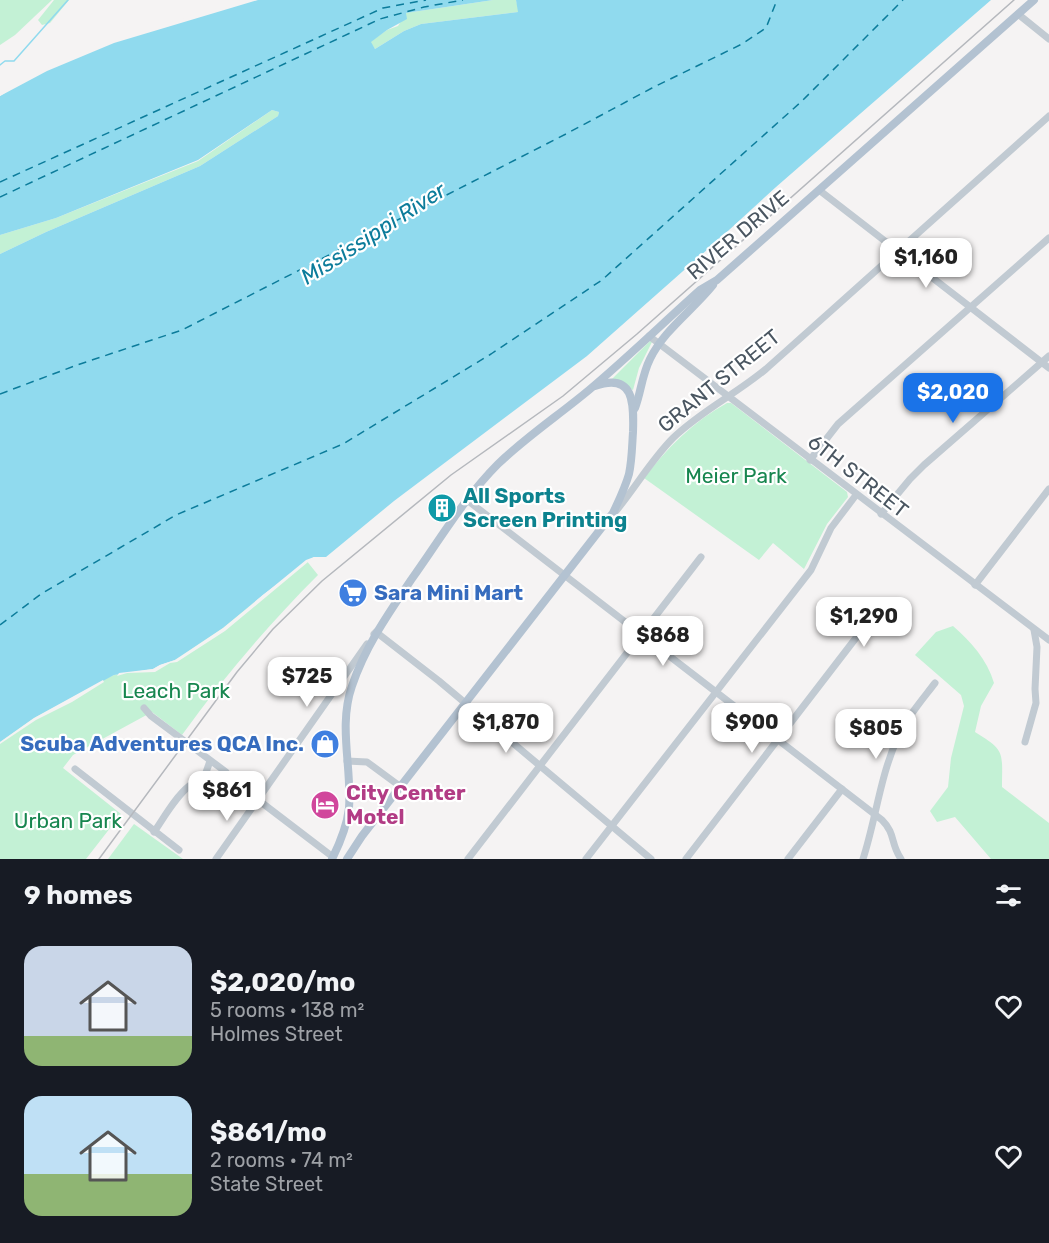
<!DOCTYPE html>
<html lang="en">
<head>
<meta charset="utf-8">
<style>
	:root { --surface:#171b24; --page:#242831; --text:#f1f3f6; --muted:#9ea1a6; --accent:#1a73e8 }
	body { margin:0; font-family:Rubik,sans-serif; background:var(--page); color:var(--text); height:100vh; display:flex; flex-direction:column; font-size:22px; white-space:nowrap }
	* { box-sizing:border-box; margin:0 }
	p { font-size:20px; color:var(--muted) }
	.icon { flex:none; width:33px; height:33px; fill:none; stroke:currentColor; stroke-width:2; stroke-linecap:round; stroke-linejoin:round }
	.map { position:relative; height:859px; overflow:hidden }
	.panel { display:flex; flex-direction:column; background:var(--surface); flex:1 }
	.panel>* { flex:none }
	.price { position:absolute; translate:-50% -51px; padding:0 14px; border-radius:12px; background:#fff; color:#222; font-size:20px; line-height:39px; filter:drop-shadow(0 2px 3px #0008) }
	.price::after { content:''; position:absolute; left:50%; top:36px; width:18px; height:14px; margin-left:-9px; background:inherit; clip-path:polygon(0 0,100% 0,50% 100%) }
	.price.selected { background:var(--accent); color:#fff }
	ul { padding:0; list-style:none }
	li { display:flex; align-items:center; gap:18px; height:150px; padding:0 24px }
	li span { display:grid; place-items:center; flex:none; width:168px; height:120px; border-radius:18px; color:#555 }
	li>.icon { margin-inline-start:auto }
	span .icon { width:72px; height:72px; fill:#fffc; stroke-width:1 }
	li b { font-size:26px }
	h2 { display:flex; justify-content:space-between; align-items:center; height:72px; padding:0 24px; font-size:26px }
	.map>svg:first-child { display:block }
	.green { fill:#c3f1d5 }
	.water { fill:#90daee }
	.pier { fill:#f5f3f3 }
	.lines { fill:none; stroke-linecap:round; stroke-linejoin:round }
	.stream { stroke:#90daee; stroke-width:1.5 }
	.ferry { stroke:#0c7c9b; stroke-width:1.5; stroke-dasharray:8 6; stroke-linecap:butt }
	.minor { stroke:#c1cad2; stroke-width:7 }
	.major { stroke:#b3c2d1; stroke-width:8 }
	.rail { stroke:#b5b8bd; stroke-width:1.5 }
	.labels { text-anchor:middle; stroke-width:4.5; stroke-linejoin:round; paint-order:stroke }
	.street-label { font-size:21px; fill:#4a5661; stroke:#fff }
	.park-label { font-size:21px; fill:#17864f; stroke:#fff }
	.culture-label { font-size:21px; font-weight:bold; fill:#0d838f; stroke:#fff; text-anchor:start }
	.shop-label { font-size:21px; font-weight:bold; fill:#366cbe; stroke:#fff; text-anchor:start }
	.hotel-label { font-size:21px; font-weight:bold; fill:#b23c85; stroke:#fff; text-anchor:start }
	.water-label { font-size:22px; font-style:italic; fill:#0c7c9b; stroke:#fff }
</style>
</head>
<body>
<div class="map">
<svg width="1049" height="859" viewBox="0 0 1049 859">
	<rect width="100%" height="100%" fill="#f5f3f3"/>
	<!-- green -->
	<g class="green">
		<path d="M 0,0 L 52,0 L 15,35 L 0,45 Z"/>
		<path d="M 54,0 L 69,0 L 50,23 L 42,25 L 38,20 Z"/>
		<path d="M 493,0 L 516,0 L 519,12 L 421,24 L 404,31 L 375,49 L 370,42 L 387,30 L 398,26 L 406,13 Z"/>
		<path d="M 272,110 L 279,112 L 278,116 L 200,166 L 46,232 L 0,254 L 0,235 L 56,218 L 198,161 Z"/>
		<path d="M 650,341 L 652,342 L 639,368 L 633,390 L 612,379 Z"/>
		<path d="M 727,403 L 731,403 L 847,492 L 848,497 L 827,524 L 804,569 L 773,543 L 759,560 L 644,478 C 667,448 694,421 727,403 Z"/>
		<path d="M 306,560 L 318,575 C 268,625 223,678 182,735 L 152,712 L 73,755 L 63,768 L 121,814 L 86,859 L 0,859 L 0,727 L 114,675 L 153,669 L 175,660 L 267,593 Z"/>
		<path d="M 953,626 C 971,642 987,659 994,683 L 981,706 L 975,732 C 1006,751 1002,752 1002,787 L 1049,823 L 1049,859 L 991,859 L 955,817 L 937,822 L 930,811 L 948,787 L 951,758 L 964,706 L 961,695 L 915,655 L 936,632 Z"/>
		<path d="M 134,824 L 183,859 L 108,859 Z"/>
	</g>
	<!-- water -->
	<path class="water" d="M 253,0 L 493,0 L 406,13 L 407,19 L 387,30 L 371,42 L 375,49 L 404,31 L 421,24 L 518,12 L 516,0 L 991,0 L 776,187 L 717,241 L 587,356 L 394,501 L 326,557 L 314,557 L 264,594 L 223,628 L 175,660 L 160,665 L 153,669 L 114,675 L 34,718 L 0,742 L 0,254 L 46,232 L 200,166 L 278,116 L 279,112 L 272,110 L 198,160 L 56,218 L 0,235 L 0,96 C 74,48 168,24 253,0 Z"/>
	<!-- pier -->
	<g class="pier">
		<path d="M 242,0 L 258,0 L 114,43 L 47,71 L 0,96 L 0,92 L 8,87 L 93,46 Z"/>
		<path d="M 314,557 L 321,557 L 318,560 L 308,562 L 225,631 L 177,662 L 170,663 L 155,672 L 127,673 L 117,676 L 119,673 L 153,669 L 160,665 L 175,660 L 223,628 L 306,560 Z"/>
		<path d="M 103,680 L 104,682 L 72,702 L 36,720 L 0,744 L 0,742 L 34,718 Z"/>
	</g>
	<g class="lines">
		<!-- stream -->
		<path class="stream" d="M 0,65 L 5,61 L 14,61 L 68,0"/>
		<!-- ferry -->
		<g class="ferry">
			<path d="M 0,182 L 383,8 L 426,0"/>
			<path d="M 0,197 L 380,19 L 424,7 L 463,0"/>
			<path d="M 0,394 L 77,365 L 182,330 L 566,134 L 652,88 L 742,44 L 766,28 L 775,5 L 775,0"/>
			<path d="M 0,625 L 41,594 L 176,515 L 343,444 L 491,354 L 602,280 L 802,101 L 903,0"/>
		</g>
		<!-- minor -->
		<g class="minor">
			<path d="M 1018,14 L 1049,39"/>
			<path d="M 819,190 L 1049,368"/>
			<path d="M 649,336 L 1049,640"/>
			<path d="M 810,460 L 838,424 L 1049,238"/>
			<path d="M 467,500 L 882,820 C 896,834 890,843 901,859"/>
			<path d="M 616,511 C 635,488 652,459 673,438 C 701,411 736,394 766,369 L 1049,116"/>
			<path d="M 881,514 L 910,479 L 924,465 L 1049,356"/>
			<path d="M 975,585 L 1049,489"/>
			<path d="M 374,634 L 376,632 L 439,681 L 651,859"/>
			<path d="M 144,708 L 151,716 L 226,772 L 232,780 L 333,857"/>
			<path d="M 1025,742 L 1036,703 L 1035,689 L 1037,647 L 1034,630"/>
			<path d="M 347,761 L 367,762 L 401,787"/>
			<path d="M 75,769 L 179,850"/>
			<path d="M 204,778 L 210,761"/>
			<path d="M 154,832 C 172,806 191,765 230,779"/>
			<path d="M 216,859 L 367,644"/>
			<path d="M 468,859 L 701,557"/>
			<path d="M 586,859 L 811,570 L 831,528 L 856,495"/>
			<path d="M 686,859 L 872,617"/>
			<path d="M 788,859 L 842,789"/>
			<path d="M 863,859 C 876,819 880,776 898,737 C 907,717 922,700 935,683"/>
		</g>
		<!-- major -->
		<g class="major">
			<path d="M 635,408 C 641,392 642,375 650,359 C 664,330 693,310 713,285"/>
			<path d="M 332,859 C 340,843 347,826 349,808 C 352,767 338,726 352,686 C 365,647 388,614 411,580 C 439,541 464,498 498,464 C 526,437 559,415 589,390 C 627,358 663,323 700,290 L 717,280 L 1034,0"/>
			<path d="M 347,859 L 362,836 L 613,513 C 619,500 625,488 629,474 C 632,460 632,446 633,432 C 634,403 634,372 595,386"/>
		</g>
		<!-- rail -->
		<path class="rail" d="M 99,859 L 237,672 L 273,629 L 322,581 L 451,475 L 563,396 L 637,334 L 1014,0"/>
	</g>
	<!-- icons -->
	<defs>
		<g id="building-disc" transform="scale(1.5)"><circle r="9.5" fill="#0f9aa8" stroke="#fff"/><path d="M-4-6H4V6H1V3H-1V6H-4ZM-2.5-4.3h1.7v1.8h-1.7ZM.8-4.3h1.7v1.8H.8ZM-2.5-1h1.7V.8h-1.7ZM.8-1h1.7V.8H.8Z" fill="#fff"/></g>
		<g id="supermarket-disc" transform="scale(1.5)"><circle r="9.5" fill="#3f7fe0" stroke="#fff"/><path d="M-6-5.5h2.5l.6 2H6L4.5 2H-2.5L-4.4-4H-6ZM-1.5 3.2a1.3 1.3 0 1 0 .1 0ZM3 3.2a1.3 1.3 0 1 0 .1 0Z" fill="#fff"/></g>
		<g id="shop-disc" transform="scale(1.5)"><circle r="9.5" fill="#3f7fe0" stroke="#fff"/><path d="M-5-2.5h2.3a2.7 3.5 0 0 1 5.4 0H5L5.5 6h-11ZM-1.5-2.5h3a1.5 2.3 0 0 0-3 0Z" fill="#fff"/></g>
		<g id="hotel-disc" transform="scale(1.5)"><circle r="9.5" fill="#d1479c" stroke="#fff"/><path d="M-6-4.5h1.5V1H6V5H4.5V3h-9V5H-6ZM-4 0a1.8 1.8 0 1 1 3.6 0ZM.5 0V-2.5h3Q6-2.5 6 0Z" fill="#fff"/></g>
	</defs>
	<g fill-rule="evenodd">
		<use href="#building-disc" x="442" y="508"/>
		<use href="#supermarket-disc" x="353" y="593"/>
		<use href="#shop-disc" x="325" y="744"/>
		<use href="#hotel-disc" x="325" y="805"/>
	</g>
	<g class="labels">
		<!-- street labels -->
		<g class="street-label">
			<text transform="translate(738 235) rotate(-40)" y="7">RIVER DRIVE</text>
			<text transform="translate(719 381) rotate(-39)" y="7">GRANT STREET</text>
			<text transform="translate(858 476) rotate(38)" y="7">6TH STREET</text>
		</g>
		<!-- park labels -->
		<g class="park-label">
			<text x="736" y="483">Meier Park</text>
			<text x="176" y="698">Leach Park</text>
			<text x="68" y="828">Urban Park</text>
		</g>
		<!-- culture labels -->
		<g class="culture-label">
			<text x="463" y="503">All Sports<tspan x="463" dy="24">Screen Printing</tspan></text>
		</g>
		<!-- shop labels -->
		<g class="shop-label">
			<text x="374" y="600">Sara Mini Mart</text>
			<text x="304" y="751" text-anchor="end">Scuba Adventures QCA Inc.</text>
		</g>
		<!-- hotel labels -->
		<g class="hotel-label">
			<text x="346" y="800">City Center<tspan x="346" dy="24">Motel</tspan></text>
		</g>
		<!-- water labels -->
		<g class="water-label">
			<text transform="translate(373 233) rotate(-33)" y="8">Mississippi River</text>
		</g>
	</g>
</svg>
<b class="price" style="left:926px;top:289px">$1,160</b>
<b class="price selected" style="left:953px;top:424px">$2,020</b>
<b class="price" style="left:864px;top:648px">$1,290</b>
<b class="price" style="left:663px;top:667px">$868</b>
<b class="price" style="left:307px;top:708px">$725</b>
<b class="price" style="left:506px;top:754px">$1,870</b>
<b class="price" style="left:752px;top:754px">$900</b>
<b class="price" style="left:876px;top:760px">$805</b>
<b class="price" style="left:227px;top:822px">$861</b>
</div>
<section class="panel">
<h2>9 homes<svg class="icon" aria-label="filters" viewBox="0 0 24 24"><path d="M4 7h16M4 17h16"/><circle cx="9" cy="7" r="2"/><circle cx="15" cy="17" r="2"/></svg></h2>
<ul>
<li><span style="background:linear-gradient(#c9d6e8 75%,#8fb573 0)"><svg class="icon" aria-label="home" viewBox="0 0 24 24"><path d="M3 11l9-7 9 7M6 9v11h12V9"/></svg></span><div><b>$2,020/mo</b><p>5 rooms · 138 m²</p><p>Holmes Street</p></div><svg class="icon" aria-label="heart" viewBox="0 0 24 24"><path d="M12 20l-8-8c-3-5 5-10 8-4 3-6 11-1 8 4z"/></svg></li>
<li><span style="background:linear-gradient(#bfe0f5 65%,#8fb573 0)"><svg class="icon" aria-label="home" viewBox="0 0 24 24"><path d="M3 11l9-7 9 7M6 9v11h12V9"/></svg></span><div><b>$861/mo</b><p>2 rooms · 74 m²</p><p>State Street</p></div><svg class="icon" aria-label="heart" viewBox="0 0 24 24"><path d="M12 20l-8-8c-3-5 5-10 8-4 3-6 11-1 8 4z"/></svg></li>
</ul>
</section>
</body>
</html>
